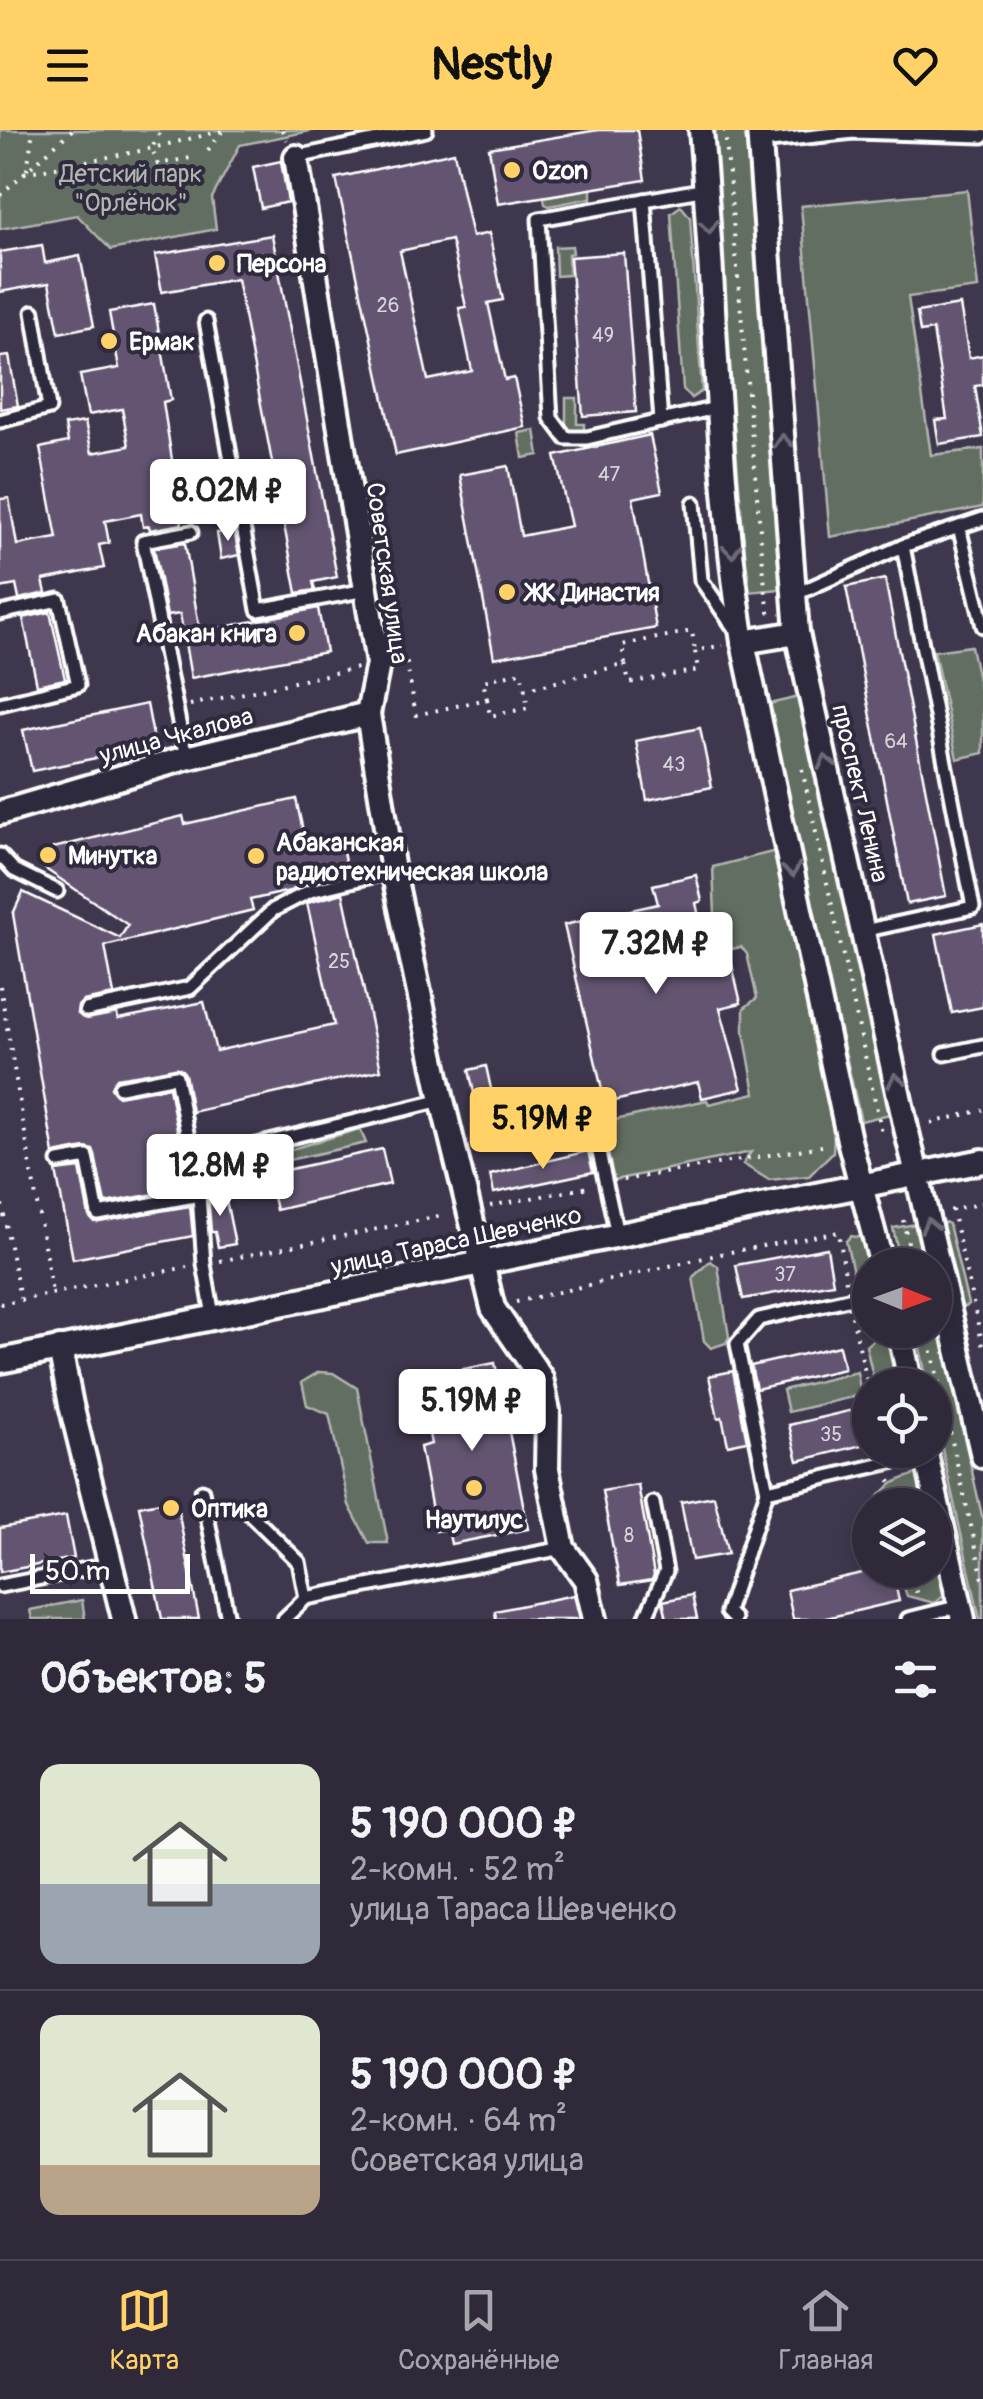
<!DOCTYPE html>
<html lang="ru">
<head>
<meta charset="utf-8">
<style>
	:root { --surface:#2f293a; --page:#3b3545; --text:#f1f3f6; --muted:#a7a6af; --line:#4a4554; --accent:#ffd166 }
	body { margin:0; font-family:Pangolin,sans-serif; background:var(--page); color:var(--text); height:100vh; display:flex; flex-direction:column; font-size:38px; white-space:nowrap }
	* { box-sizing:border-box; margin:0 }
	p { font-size:32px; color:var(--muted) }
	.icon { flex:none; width:55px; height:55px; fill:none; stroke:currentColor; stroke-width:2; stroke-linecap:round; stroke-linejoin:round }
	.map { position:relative; height:1489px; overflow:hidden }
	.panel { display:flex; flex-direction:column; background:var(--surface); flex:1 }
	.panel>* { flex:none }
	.needle { width:65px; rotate:91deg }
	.tools { position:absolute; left:852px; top:1118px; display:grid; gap:20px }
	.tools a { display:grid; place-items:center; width:100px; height:100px; border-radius:50%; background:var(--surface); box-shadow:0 5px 15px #0003,0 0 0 2px var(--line); font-size:50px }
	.scale { position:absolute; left:30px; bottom:25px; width:160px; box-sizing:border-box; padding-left:10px; border:5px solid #fff; border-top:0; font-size:28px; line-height:35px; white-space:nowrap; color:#fff; -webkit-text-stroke:8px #2f2a3d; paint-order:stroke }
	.price { position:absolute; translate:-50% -85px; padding:0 22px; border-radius:10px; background:#fff; color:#222; font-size:32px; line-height:65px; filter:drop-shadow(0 2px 5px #0008) }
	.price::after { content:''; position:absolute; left:50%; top:60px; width:30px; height:22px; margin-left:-15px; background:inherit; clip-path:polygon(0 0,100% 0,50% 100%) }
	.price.selected { background:var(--accent); color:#111 }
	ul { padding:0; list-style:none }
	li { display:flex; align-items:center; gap:30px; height:250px; padding:0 40px }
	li+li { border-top:2px solid var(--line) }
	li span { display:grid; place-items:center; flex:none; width:280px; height:200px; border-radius:20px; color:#555 }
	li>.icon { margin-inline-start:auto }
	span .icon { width:120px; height:120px; fill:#fffc; stroke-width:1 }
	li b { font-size:42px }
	h2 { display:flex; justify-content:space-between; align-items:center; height:120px; padding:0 40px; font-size:42px }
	header { display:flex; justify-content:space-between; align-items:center; height:130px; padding:0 40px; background:var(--accent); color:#111; font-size:45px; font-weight:700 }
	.tabs { display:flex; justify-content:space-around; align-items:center; height:140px; border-top:2px solid var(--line); background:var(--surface); font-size:28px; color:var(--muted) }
	.tabs a { display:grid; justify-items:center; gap:5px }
	.tabs .selected { color:var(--accent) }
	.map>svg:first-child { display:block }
	.green { fill:#636e62; stroke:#b1b6b0; stroke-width:2.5 }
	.building { fill:#635572; stroke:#fff; stroke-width:2.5; fill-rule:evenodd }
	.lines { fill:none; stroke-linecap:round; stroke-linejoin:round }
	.lane-casing { stroke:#fff; stroke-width:19 }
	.street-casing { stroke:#fff; stroke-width:30 }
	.path { stroke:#fff; stroke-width:4; stroke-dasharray:2.5 8; stroke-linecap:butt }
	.lane { stroke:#2f2a3d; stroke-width:11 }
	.street { stroke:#2f2a3d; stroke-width:22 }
	.oneway { stroke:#6d6a77 }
	.poi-dot { fill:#ffd166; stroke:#2f2a3d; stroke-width:4 }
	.labels { text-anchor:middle; stroke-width:8; stroke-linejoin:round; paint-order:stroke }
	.number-label { font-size:20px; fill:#d8d4dc }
	.poi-label { font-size:25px; font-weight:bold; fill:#fff; stroke:#2f2a3d; text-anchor:start }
	.park-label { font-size:25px; fill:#b1b6b0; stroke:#2f2a3d }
	.street-label { font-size:25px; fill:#fff; stroke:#2f2a3d }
</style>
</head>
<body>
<header><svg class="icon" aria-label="menu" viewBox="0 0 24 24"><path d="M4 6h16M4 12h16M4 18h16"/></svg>Nestly<svg class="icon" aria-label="heart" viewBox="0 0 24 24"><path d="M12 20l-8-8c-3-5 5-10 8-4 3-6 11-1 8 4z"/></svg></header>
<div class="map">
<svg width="983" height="1489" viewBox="0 0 983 1489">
	<rect width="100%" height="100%" fill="#3f374d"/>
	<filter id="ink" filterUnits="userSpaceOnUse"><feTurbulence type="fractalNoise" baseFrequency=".01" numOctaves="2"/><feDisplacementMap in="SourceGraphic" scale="20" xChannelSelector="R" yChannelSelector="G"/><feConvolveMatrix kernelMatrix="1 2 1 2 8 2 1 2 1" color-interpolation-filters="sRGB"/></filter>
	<g filter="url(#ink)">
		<!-- green -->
		<g class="green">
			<path d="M 0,0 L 315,0 L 240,15 L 212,68 L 216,99 L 111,120 L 77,85 L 0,99 Z"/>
			<path d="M 709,0 L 751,0 L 791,458 L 748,462 Z"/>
			<path d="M 591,58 L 591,68 L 549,76 L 545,74 L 544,67 Z"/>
			<path d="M 967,60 L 978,158 L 908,167 L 931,325 L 983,319 L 983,377 L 830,407 L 801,76 Z"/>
			<path d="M 681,76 L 690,87 L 702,261 L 691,268 L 683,259 L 671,83 Z"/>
			<path d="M 572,116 L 573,123 L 568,124 L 569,145 L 556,146 L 555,117 Z"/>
			<path d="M 566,268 L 577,268 L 577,294 L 584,294 L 584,301 L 570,300 L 566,295 Z"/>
			<path d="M 535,300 L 539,325 L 523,328 L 519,303 Z"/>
			<path d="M 971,516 L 983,574 L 983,623 L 957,629 L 934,521 Z"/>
			<path d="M 803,566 L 894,983 L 861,991 L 765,575 Z"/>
			<path d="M 776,721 L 796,797 L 793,805 L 806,867 L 812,871 L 835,987 L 833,1022 L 809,1046 L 769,1050 L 743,1034 L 751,1022 L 614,1050 L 601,993 L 707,970 L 709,974 L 755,963 L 744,902 L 744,878 L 757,868 L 747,824 L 741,817 L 732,819 L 728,805 L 722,802 L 715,785 L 713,737 Z"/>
			<path d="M 360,999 L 366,1013 L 266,1035 L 264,1027 Z"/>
			<path d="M 945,1092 L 949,1094 L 968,1174 L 965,1177 L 960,1176 L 942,1096 Z"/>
			<path d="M 916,1094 L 925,1135 L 901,1135 L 893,1098 Z"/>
			<path d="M 851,1106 L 862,1108 L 870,1144 L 861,1156 L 855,1151 L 846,1111 Z"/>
			<path d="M 710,1131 L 718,1136 L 729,1207 L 726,1213 L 711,1218 L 704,1211 L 693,1147 Z"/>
			<path d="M 935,1178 L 983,1390 L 983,1489 L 980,1489 L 935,1287 L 935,1255 L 928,1255 L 916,1200 L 935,1200 Z"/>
			<path d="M 876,1207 L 890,1210 L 900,1255 L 875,1255 L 866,1216 Z"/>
			<path d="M 319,1242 L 333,1243 L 357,1258 L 388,1413 L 369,1413 L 349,1375 L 329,1284 L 307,1275 L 302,1252 Z"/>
			<path d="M 857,1242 L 861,1265 L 788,1282 L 783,1260 Z"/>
			<path d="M 924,1342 L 932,1375 L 877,1375 L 876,1370 C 889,1352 902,1348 924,1342 Z"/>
			<path d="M 935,1385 L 950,1462 L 934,1473 L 907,1466 L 898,1440 L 935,1440 Z"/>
			<path d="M 82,1470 L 85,1489 L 32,1489 L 30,1480 Z"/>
		</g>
		<!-- building -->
		<g class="building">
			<path d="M 598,0 L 637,0 L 645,50 L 498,74 L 489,18 Z"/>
			<path d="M 454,22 L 472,107 L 489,103 L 503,170 L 488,173 L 505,250 L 514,248 L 525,297 L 396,325 L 336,48 ZM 451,110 L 466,177 L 459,178 L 472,241 L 428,250 L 400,121 Z"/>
			<path d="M 281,31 L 288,72 L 261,78 L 253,37 Z"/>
			<path d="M 272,105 L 337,447 L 313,452 L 315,460 L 297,463 L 237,149 L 162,162 L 155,125 Z"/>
			<path d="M 42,115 L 45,133 L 80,126 L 94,196 L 59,203 L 49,153 L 0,162 L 0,122 Z"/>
			<path d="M 624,123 L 636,282 L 583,286 L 570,127 Z"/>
			<path d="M 154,174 L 171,270 L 163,272 L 182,394 L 150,400 L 149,396 L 143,397 L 141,384 L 105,391 L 109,413 L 99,415 L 104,438 L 43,450 L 46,463 L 19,469 L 16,455 L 0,458 L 0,369 L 9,368 L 17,415 L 57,408 L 40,318 L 68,312 L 65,295 L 85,292 L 92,323 L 129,316 L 122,279 L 88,285 L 80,245 L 119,238 L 109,182 Z"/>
			<path d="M 960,175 L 969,228 L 983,225 L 983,255 L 975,256 L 983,307 L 939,314 L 935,290 L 947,289 L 933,200 L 920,202 L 917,182 Z"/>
			<path d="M 9,226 L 18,276 L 0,279 L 0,227 Z"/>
			<path d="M 650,305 L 662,362 L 633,368 L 656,498 L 494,528 L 460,345 L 508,336 L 521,406 L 571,396 L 555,326 Z"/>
			<path d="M 234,400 L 239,425 L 221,429 L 217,403 Z"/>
			<path d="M 185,413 L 200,502 L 318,478 L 326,522 L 191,548 L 180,484 L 167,486 L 154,418 Z"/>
			<path d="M 885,449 L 946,766 L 907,774 L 846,457 Z"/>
			<path d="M 50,482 L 65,549 L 37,555 L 23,488 Z"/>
			<path d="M 147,574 L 155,616 L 32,641 L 23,600 Z"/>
			<path d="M 700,598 L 712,657 L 647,670 L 636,611 Z"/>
			<path d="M 296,669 L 307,719 L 341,712 L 347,741 L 308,752 L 290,761 L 250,770 L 253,780 L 105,816 L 114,865 L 83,871 L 78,876 L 77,883 L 87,889 L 117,883 L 118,889 L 204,872 L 216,921 L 334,895 L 307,773 L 343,763 L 381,940 L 192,982 L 185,944 L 180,938 L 117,948 L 111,958 L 118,966 L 169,957 L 188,1058 L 105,1073 L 93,1020 L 85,1018 L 54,1024 L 13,784 L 23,762 L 120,808 L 128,795 L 41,736 L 53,718 L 183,686 L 185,694 Z"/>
			<path d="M 696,745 L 702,771 L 696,773 L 708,827 L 729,822 L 741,873 L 720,878 L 742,959 L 702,968 L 698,952 L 605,973 L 564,795 L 658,774 L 653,755 Z"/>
			<path d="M 983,794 L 983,877 L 952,883 L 936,804 Z"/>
			<path d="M 486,936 L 493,968 L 476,972 L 469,940 Z"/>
			<path d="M 382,1019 L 390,1054 L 276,1080 L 268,1044 Z"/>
			<path d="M 588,1021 L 593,1042 L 494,1063 L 490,1045 Z"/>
			<path d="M 80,1038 L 89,1086 L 94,1092 L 190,1076 L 193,1106 L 73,1129 L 56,1041 Z"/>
			<path d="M 224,1060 L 235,1114 L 218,1117 L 215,1102 L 211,1102 L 208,1063 Z"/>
			<path d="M 827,1118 L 833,1153 L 743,1169 L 736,1135 Z"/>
			<path d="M 839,1216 L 844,1239 L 756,1259 L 751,1236 Z"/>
			<path d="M 495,1233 L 501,1261 L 528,1257 L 532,1276 L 505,1281 L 528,1399 L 451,1414 L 448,1399 L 436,1401 L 420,1317 L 431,1314 L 418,1248 Z"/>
			<path d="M 733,1241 L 747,1311 L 728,1315 L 722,1287 L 718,1288 L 709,1246 Z"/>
			<path d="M 870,1276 L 870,1313 L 798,1331 L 789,1295 Z"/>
			<path d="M 638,1355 L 654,1445 L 652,1450 L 620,1455 L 602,1361 Z"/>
			<path d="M 714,1366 L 728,1424 L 692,1430 L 681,1372 Z"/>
			<path d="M 176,1369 L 182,1401 L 199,1489 L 162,1489 L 139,1376 Z"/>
			<path d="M 66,1386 L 74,1428 L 0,1442 L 0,1398 Z"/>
			<path d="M 875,1440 L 892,1440 L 899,1471 L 822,1489 L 793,1489 L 787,1460 Z"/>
			<path d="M 574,1465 L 580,1489 L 496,1489 L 495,1481 Z"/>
			<path d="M 692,1465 L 697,1489 L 667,1489 L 663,1471 Z"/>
		</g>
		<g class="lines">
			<!-- lane casing -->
			<g class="lane-casing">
				<g id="lane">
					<path d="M 760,12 L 854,2 L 983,6"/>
					<path d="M 296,27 L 426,0"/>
					<path d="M 706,59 L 539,89 L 551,288 L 566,308 L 587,308 L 720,277"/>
					<path d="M 644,70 L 661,291"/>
					<path d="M 206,191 L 258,480 L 366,460"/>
					<path d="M 0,291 L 49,278 L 33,182"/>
					<path d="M 694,373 L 701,450 L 735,499"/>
					<path d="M 959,397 L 983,496"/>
					<path d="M 794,465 L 903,416 L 983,389"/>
					<path d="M 0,483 L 59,470 L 78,555 L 0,574"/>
					<path d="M 186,628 L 143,411 L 191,402"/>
					<path d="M 0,725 L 14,740 L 57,761"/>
					<path d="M 863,801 L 973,777 L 903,416"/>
					<path d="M 86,880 L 190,858 L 273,780 L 310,761 L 393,741"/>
					<path d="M 945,924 L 983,916"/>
					<path d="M 120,957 L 176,946 L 199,1065 L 204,1134 L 213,1186"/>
					<path d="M 591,987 L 617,1104"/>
					<path d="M 253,1016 L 442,970"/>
					<path d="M 59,1032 L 87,1027 L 98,1084 L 199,1065"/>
					<path d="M 870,1164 L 759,1189 L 737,1214 L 767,1361 L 926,1324"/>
					<path d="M 202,1361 L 228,1489"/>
					<path d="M 245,1379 L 299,1432 L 306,1468"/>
					<path d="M 0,1456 L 112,1434"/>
					<path d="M 284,1489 L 306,1468 L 563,1418"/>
					<path d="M 645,1489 L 666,1441 L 653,1373"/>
					<path d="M 734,1489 L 727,1482 L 767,1361"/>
					<path d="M 908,1489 L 960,1476"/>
				</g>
			</g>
			<!-- street casing -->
			<g class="street-casing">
				<g id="street">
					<path d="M 701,0 C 716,170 716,343 743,512 L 849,1010 L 882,1135"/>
					<path d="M 759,0 L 797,503 L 906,998 L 983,1326"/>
					<path d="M 296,27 L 378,534 L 368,584 L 393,741 L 442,970 L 493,1178 L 541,1248 L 548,1281 L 547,1339 L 563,1418 L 586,1450 L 595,1489"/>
					<path d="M 743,512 L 797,503"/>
					<path d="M 0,683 L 186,628 L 368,584"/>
					<path d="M 899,1200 L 911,1255"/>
					<path d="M 60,1218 L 71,1275 L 124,1489"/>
					<path d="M 0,1231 L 983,1031"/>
					<path d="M 925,1320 L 963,1489"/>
				</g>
			</g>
			<!-- path -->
			<g class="path">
				<path d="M 282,0 L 287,10"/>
				<path d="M 725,0 L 765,457 L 770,488"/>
				<path d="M 208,20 L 223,1"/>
				<path d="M 158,35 L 152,18 L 161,0"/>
				<path d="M 27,40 L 33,0"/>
				<path d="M 125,40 L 196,27"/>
				<path d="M 24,43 L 140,21 L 226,0"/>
				<path d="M 0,65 L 72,0"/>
				<path d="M 400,529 L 406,528 L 416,585 L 487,569 L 490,586 L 528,578 L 525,560 L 625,534 L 629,553 L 698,540 L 695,521 L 723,515"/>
				<path d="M 625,534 L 622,515 L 692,501 L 695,521"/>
				<path d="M 487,569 L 483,551 L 521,542 L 525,559"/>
				<path d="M 190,575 L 357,538"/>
				<path d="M 802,639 L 882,1003"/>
				<path d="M 0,856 L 52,1162"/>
				<path d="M 931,993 L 983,980"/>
				<path d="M 623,1050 L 822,1016"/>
				<path d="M 0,1064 L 20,1168"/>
				<path d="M 983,1073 L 952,1080 L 983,1216"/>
				<path d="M 490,1076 L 589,1057"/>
				<path d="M 903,1090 L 913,1135"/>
				<path d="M 220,1131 L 446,1085"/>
				<path d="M 516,1172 L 725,1123 L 839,1102 L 846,1152"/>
				<path d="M 0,1174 L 187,1137"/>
				<path d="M 852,1186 L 870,1264"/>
				<path d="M 927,1200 L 983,1449"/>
				<path d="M 890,1350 L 896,1375"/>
				<path d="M 911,1440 L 918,1470"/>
			</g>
			<!-- lane -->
			<use href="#lane" class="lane"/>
			<!-- street -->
			<use href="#street" class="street"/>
		</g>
		<!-- one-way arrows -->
		<defs><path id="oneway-chevron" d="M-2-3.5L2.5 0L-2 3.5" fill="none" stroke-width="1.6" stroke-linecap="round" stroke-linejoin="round" transform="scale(2.5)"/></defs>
		<g class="oneway">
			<use href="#oneway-chevron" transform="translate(709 97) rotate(86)"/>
			<use href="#oneway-chevron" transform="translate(783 311) rotate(-94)"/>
			<use href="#oneway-chevron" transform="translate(732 421) rotate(85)"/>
			<use href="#oneway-chevron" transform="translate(826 632) rotate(-103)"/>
			<use href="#oneway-chevron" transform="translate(792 740) rotate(78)"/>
			<use href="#oneway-chevron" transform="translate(896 950) rotate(-102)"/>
			<use href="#oneway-chevron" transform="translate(929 1095) rotate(-103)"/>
		</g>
	</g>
	<!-- markers -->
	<g class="poi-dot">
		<circle cx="512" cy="40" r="10"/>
		<circle cx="217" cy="133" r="10"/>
		<circle cx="109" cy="211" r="10"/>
		<circle cx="507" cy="462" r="10"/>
		<circle cx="297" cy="503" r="10"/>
		<circle cx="48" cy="725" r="10"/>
		<circle cx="256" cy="726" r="10"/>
		<circle cx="474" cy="1358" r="10"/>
		<circle cx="171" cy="1378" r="10"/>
	</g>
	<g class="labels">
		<!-- number labels -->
		<g class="number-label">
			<text x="388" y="182">26</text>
			<text x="603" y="212">49</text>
			<text x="609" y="351">47</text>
			<text x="896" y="618">64</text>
			<text x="674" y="641">43</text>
			<text x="339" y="838">25</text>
			<text x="785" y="1151">37</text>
			<text x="831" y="1311">35</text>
			<text x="629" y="1412">8</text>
		</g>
		<!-- poi labels -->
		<g class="poi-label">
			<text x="532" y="49">Ozon</text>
			<text x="237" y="142">Персона</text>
			<text x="129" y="220">Ермак</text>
			<text x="527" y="471">ЖК Династия</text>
			<text x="277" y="512" text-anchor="end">Абакан книга</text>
			<text x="276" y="721">Абаканская<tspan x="276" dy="29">радиотехническая школа</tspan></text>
			<text x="68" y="734">Минутка</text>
			<text x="191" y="1387">Оптика</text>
			<text x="474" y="1398" text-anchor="middle">Наутилус</text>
		</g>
		<!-- park labels -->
		<g class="park-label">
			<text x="131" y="52">Детский парк<tspan x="131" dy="29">"Орлёнок"</tspan></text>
		</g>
		<!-- street labels -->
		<g class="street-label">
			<text transform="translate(388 443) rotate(82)" y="9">Советская улица</text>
			<text transform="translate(176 605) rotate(-15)" y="9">улица Чкалова</text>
			<text transform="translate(861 663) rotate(77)" y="9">проспект Ленина</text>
			<text transform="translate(456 1110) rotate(-12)" y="9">улица Тараса Шевченко</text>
		</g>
	</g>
</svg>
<div class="tools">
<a><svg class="needle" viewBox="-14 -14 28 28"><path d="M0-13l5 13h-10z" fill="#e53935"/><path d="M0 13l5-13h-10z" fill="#a7a6af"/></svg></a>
<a><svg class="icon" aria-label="locate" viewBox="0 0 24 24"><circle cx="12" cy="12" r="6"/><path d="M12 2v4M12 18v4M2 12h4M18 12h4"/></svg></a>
<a><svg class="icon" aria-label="layers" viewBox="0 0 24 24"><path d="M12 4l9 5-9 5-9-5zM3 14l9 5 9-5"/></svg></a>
</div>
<div class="scale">50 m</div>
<b class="price" style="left:228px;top:414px">8.02M ₽</b>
<b class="price" style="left:656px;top:867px">7.32M ₽</b>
<b class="price selected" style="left:543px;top:1042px">5.19M ₽</b>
<b class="price" style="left:220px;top:1089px">12.8M ₽</b>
<b class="price" style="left:472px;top:1324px">5.19M ₽</b>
</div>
<section class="panel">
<h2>Объектов: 5<svg class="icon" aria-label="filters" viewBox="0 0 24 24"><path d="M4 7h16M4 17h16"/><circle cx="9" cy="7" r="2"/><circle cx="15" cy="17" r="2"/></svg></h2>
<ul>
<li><span style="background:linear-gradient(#dfe7d0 60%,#9aa5b1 0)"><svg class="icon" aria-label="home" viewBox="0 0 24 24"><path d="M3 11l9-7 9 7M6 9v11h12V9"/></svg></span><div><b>5 190 000 ₽</b><p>2-комн. · 52 m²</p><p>улица Тараса Шевченко</p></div></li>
<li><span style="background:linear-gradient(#dfe7d0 75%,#b9a48a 0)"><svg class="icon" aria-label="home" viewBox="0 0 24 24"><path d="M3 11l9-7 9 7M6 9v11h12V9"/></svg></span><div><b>5 190 000 ₽</b><p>2-комн. · 64 m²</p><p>Советская улица</p></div></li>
</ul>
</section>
<nav class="tabs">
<a class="selected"><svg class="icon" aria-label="map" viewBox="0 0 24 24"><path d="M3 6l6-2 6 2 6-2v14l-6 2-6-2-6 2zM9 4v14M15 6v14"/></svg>Карта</a>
<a><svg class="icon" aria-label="saved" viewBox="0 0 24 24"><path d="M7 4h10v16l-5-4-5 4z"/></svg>Сохранённые</a>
<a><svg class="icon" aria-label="home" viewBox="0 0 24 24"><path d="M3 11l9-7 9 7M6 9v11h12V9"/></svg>Главная</a>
</nav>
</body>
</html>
